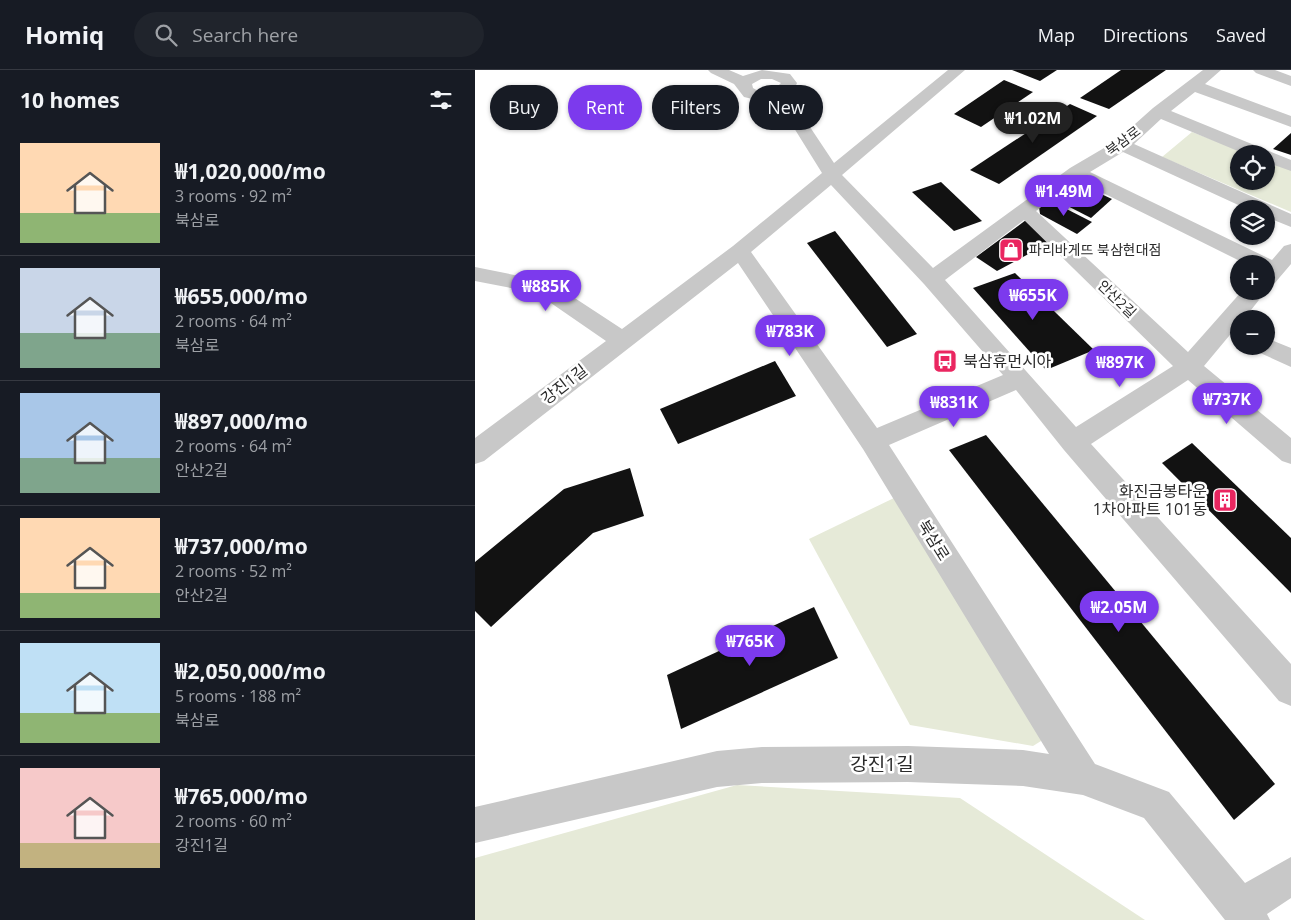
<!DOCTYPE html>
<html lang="en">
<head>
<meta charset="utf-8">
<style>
	:root { --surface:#171b24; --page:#20242c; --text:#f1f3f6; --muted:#9ea1a6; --line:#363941; --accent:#7c3aed }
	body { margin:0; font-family:"Open Sans","Noto Sans KR",sans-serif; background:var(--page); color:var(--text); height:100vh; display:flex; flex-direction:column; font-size:19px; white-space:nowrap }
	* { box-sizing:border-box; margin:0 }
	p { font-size:16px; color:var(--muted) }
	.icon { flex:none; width:28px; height:28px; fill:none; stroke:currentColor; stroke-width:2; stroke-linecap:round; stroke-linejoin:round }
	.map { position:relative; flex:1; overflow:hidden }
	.side { display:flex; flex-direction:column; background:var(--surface); width:475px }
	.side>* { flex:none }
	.guide { position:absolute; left:15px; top:15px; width:475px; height:45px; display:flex; gap:10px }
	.tools { position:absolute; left:755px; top:75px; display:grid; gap:10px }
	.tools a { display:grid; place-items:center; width:45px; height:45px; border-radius:50%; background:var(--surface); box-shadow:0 1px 4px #0004; font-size:25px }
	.price { position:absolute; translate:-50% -42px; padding:0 11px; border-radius:18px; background:var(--accent); color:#fff; font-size:16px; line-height:32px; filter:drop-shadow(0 1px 2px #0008) }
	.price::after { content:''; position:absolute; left:50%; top:30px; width:15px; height:11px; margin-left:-8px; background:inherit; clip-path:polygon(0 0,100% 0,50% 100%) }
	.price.selected { background:#222; color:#fff }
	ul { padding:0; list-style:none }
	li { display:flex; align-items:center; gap:15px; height:125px; padding:0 20px }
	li+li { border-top:1px solid var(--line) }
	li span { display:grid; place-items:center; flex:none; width:140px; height:100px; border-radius:0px; color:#555 }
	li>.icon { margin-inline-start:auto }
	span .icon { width:60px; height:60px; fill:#fffc; stroke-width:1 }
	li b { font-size:21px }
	h2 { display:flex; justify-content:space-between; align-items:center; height:60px; padding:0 20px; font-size:21px }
	.tag { padding:0 18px; border-radius:22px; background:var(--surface); box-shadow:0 1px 4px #0004; font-size:18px; line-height:45px }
	.tag.selected { background:var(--accent); color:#fff }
	header { display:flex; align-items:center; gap:30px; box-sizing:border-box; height:70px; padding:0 25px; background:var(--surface); border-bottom:1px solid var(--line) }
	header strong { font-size:24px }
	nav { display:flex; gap:28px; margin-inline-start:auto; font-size:18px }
	.search { width:350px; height:45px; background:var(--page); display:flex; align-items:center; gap:12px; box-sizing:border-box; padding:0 18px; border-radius:28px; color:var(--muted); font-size:19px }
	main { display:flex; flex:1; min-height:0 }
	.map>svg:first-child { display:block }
	.green { fill:#e6ead8 }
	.building { fill:#121212 }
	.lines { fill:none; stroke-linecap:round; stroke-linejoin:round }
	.minor { fill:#c8c8c8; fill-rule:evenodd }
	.labels { text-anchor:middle; stroke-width:5; stroke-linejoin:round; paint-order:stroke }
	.far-street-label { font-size:14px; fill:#2b2b2b; stroke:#fff }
	.far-poi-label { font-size:14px; fill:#2b2b2b; stroke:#fff; text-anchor:start }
	.poi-label { font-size:16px; fill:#2b2b2b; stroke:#fff; text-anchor:start }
	.street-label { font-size:16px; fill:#2b2b2b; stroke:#fff }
	.near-street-label { font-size:19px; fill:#2b2b2b; stroke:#fff }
</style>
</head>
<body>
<header>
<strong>Homiq</strong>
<div class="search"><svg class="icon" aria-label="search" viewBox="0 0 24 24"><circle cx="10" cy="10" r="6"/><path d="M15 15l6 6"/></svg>Search here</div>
<nav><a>Map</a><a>Directions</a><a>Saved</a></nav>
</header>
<main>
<section class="side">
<h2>10 homes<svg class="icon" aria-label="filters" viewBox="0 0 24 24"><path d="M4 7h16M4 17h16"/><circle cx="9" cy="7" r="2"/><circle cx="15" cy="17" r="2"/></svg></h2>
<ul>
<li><span style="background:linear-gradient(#ffd9b3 70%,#8fb573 0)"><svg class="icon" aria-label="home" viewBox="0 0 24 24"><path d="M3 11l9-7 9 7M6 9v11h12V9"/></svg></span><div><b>₩1,020,000/mo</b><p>3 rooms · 92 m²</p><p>북삼로</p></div></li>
<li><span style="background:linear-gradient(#c9d6e8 65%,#7fa58c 0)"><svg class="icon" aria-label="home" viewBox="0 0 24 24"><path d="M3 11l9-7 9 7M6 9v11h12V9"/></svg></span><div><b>₩655,000/mo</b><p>2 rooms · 64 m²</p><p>북삼로</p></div></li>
<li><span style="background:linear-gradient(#a9c7e8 65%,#7fa58c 0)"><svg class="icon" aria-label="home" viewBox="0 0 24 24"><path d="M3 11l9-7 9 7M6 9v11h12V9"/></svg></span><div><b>₩897,000/mo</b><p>2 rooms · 64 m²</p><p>안산2길</p></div></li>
<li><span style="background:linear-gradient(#ffd9b3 75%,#8fb573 0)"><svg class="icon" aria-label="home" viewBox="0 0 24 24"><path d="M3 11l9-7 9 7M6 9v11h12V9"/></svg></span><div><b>₩737,000/mo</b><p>2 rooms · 52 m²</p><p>안산2길</p></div></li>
<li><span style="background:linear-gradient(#bfe0f5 70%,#8fb573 0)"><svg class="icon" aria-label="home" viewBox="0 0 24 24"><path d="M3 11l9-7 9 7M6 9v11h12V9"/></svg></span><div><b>₩2,050,000/mo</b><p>5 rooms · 188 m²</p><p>북삼로</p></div></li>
<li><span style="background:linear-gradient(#f6c9c9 75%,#c2b280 0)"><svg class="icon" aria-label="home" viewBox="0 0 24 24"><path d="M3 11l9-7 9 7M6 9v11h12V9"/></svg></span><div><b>₩765,000/mo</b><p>2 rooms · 60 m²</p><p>강진1길</p></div></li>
</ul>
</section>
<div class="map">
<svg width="816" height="850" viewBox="0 0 816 850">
	<rect width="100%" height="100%" fill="#fff"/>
	<!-- green -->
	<g class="green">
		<path d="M 717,62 L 774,84 L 764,84 L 764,111 L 791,111 L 791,91 L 816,100 L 816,142 L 687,87 Z"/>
		<path d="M 419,428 L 574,666 L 558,676 L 435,655 L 334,469 Z"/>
		<path d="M 262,715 L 485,728 L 670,850 L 0,850 L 0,788 Z"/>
	</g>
	<!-- building -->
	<g class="building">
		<path d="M 537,0 L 582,0 L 565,11 Z"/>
		<path d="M 646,0 L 691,0 L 634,39 L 605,28 Z"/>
		<path d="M 529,10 L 558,22 L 506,57 L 479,44 Z"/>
		<path d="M 595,34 L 622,46 L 524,114 L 495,100 Z"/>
		<path d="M 816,63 L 816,85 L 798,79 Z"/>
		<path d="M 466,112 L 507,151 L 479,161 L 437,122 Z"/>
		<path d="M 592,113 L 602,113 L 637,129 L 616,148 L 575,127 Z"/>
		<path d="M 574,130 L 617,152 L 602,164 L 565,144 L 564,137 Z"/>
		<path d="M 551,150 L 574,173 L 522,201 L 501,187 Z"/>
		<path d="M 360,161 L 442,264 L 412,277 L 332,173 Z"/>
		<path d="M 540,203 L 619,280 L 571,300 L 498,218 Z"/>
		<path d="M 300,291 L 321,326 L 203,374 L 185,339 Z"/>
		<path d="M 511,365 L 800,714 L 759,750 L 474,380 Z"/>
		<path d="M 717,373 L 816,468 L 816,523 L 687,393 Z"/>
		<path d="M 155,398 L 169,446 L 118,463 L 16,557 L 0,541 L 0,492 L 89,419 Z"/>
		<path d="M 339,537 L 363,588 L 206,659 L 192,605 Z"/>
	</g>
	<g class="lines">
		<!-- minor -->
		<g class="minor">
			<path d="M 233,0 L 254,0 L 268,6 L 287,0 L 315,4 L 322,13 L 319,20 L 313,24 L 359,93 L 473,0 L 490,0 L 367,105 L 458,198 L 595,98 L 641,71 L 678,38 L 728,0 L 746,0 L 730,14 L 816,46 L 816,57 L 720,22 L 696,41 L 816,90 L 816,101 L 791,92 L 791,84 L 770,84 L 686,49 L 659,74 L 816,144 L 816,157 L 791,147 L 791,139 L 772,139 L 648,82 L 615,102 L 797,190 L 809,176 L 816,174 L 816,194 L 799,214 L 791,216 L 791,194 L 771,194 L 602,110 L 561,141 L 713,282 L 767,221 L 791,221 L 769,249 L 764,249 L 764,254 L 729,296 L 816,368 L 816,394 L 807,391 L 713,310 L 616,374 L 816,594 L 816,636 L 804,631 L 589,380 L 541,320 L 414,375 L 620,694 L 694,722 L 770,813 L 816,787 L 816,828 L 792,844 L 795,850 L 750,850 L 669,748 L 608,725 L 548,716 L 433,712 L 287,713 L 242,717 L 0,773 L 0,737 L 242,681 L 287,677 L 433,676 L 548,680 L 574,684 L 388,379 L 263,193 L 9,391 L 0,394 L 0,368 L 131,271 L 73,231 L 51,221 L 0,211 L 0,197 L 64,210 L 89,221 L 147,259 L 258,176 L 347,103 L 301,29 L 286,31 L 269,27 L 259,14 L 236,3 ZM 286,9 L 297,9 L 306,13 C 299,21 287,24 278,18 L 277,14 ZM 356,115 L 449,214 L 528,305 L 402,358 L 276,182 ZM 549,150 L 698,296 L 601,357 L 470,210 Z"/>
			<path d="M 778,0 L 800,0 L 816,6 L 816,16 L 781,3 Z"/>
			<path d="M 791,268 L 816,278 L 816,297 L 783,282 L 780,276 L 791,276 Z"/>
		</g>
	</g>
	<!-- icons -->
	<defs>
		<g id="shop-square" transform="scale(1.25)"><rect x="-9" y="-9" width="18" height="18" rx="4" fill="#ea2660" stroke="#fff"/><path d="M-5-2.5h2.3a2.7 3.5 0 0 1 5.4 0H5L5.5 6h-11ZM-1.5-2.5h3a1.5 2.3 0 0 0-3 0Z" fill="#fff"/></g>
		<g id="bus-square" transform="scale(1.25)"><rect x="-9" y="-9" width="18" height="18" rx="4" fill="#ea2660" stroke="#fff"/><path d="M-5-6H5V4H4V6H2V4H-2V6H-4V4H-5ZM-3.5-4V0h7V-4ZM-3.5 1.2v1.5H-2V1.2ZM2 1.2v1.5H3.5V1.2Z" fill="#fff"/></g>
		<g id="building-square" transform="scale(1.25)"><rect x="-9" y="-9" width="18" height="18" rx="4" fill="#ea2660" stroke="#fff"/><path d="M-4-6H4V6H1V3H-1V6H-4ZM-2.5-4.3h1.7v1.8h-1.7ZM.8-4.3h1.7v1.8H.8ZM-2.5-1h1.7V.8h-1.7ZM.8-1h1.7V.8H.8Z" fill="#fff"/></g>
	</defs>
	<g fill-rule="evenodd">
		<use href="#shop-square" x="536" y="180"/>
		<use href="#bus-square" x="470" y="291"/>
		<use href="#building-square" x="750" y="430"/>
	</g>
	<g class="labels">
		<!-- far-street labels -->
		<g class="far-street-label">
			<text transform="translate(648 71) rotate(-37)" y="5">북삼로</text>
			<text transform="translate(642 229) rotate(44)" y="5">안산2길</text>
		</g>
		<!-- far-poi labels -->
		<g class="far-poi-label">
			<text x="554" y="185">파리바게뜨 북삼현대점</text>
		</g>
		<!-- poi labels -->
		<g class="poi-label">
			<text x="488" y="297">북삼휴먼시아</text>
			<text x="732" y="427" text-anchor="end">화진금봉타운<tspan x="732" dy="18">1차아파트 101동</tspan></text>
		</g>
		<!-- street labels -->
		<g class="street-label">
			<text transform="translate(89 314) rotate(-38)" y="6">강진1길</text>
			<text transform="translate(459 470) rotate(58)" y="6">북삼로</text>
		</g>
		<!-- near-street labels -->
		<g class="near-street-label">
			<text x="407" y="701">강진1길</text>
		</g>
	</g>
</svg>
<div class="tools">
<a><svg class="icon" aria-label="locate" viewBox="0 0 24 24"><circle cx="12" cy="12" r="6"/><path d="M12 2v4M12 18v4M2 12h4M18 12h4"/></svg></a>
<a><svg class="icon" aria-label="layers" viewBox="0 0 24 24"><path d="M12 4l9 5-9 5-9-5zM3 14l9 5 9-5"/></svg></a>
<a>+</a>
<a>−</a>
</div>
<b class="price selected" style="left:558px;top:74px">₩1.02M</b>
<b class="price" style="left:589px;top:147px">₩1.49M</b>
<b class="price" style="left:71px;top:242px">₩885K</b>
<b class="price" style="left:558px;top:251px">₩655K</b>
<b class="price" style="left:315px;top:287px">₩783K</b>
<b class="price" style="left:645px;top:318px">₩897K</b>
<b class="price" style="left:752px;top:355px">₩737K</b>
<b class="price" style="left:479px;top:358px">₩831K</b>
<b class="price" style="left:644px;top:563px">₩2.05M</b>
<b class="price" style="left:275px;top:597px">₩765K</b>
<div class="guide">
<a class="tag">Buy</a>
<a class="tag selected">Rent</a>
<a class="tag">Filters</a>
<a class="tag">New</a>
</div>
</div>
</main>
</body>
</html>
